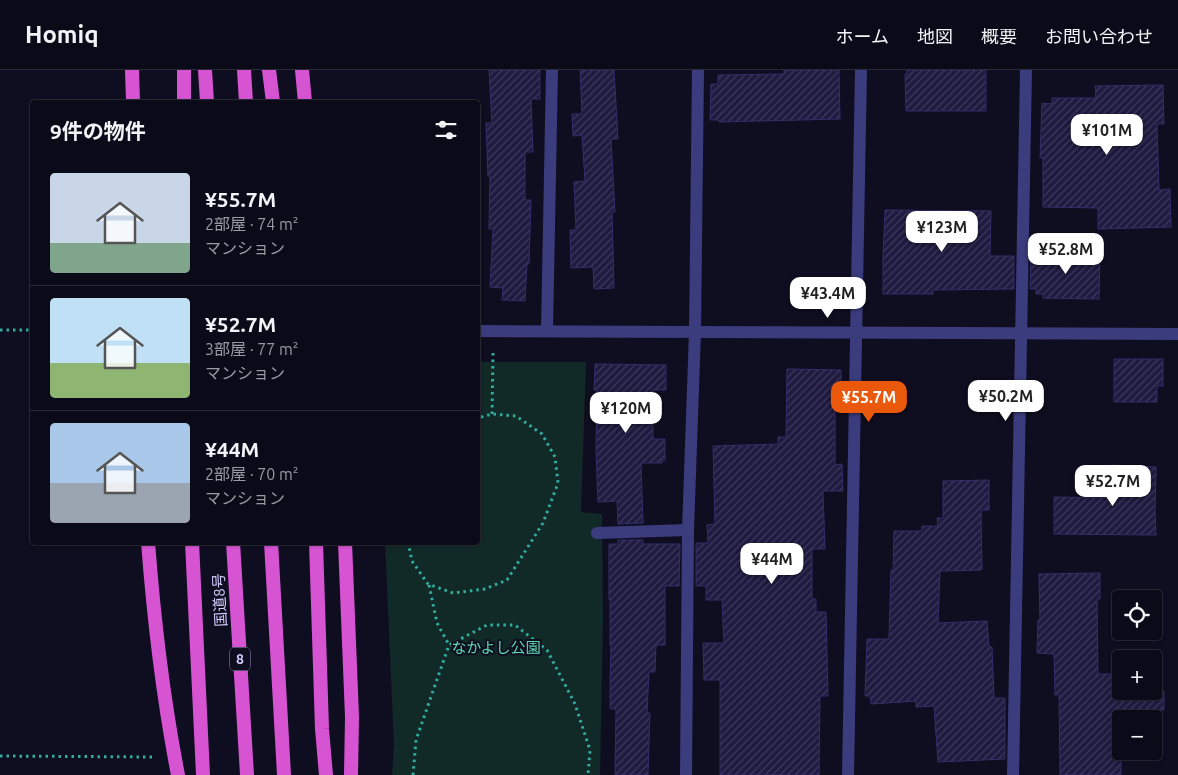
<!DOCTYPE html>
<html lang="ja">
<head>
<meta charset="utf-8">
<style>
	:root { --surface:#0b0a18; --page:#191825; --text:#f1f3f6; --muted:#9a9aa2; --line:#2b2b37; --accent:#ea580c }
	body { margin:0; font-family:Ubuntu,"Noto Sans JP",sans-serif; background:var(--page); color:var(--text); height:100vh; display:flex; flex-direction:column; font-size:19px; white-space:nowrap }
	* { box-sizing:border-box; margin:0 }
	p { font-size:16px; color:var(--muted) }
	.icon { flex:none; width:28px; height:28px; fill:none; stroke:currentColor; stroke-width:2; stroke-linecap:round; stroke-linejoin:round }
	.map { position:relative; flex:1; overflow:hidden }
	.details { position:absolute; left:30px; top:30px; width:450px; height:445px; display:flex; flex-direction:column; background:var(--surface); border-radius:5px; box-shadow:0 1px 4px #0004,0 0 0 1px var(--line) }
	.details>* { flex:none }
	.buttons { position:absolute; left:1112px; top:520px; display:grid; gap:10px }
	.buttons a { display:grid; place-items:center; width:50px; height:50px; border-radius:5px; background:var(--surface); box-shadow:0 1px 4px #0004,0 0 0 1px var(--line); font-size:25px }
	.price { position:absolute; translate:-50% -42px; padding:0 11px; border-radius:10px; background:#fff; color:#222; font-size:16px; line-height:32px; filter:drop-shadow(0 1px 2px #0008) }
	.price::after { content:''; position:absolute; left:50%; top:30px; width:15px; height:11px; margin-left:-8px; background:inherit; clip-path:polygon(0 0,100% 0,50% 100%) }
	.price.selected { background:var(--accent); color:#fff }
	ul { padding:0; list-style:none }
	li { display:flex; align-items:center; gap:15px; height:125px; padding:0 20px }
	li+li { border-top:1px solid var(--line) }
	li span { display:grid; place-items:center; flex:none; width:140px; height:100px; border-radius:5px; color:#555 }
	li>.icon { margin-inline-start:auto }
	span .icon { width:60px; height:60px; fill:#fffc; stroke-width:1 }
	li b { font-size:21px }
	h2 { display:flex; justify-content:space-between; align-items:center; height:60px; padding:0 20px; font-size:21px }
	header { display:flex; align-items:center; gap:30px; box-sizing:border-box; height:70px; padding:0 25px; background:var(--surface); border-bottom:1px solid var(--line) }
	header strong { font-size:24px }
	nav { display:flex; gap:28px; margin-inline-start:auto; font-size:18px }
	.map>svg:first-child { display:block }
	.park { fill:#112927 }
	.building { fill:url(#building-hatch); stroke:#352d6b }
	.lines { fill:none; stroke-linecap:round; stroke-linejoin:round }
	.path { stroke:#32ad9d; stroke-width:3; stroke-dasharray:2.5 4; stroke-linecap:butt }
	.minor { stroke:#3a3c7d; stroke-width:12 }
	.tertiary { stroke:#3a3c7d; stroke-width:12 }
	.trunk { stroke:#d653d2; stroke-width:14 }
	.labels { text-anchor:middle; stroke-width:4; stroke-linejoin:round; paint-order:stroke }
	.shield { fill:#0f0d20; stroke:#9694bb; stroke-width:1 }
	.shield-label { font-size:14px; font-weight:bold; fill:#d0cefd }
	.street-label { font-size:15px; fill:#d0cefd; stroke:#0f0d20 }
	.park-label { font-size:15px; fill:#5ddab2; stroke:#0f0d20 }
</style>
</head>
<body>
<header>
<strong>Homiq</strong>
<nav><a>ホーム</a><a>地図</a><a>概要</a><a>お問い合わせ</a></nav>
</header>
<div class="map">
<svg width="1178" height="705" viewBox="0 0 1178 705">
	<defs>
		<pattern id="building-hatch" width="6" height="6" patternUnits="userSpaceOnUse" patternTransform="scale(1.25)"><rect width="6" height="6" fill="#1f1a40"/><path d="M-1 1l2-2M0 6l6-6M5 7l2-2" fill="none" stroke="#3e3a5c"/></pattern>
	</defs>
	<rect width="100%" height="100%" fill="#0f0d20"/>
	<!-- park -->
	<path class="park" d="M 478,292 L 586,292 L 581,442 L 602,444 L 603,549 L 600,705 L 392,705 L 394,675 L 385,473 L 478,472 Z"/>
	<!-- building -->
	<g class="building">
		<path d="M 489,0 L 540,0 L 540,29 L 531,29 L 533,82 L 525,82 L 525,130 L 531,130 L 529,194 L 527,194 L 525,231 L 502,230 L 503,218 L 490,217 L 493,159 L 489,159 L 490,106 L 488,106 L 486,53 L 492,53 Z"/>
		<path d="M 580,0 L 614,0 L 618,69 L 611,69 L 615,142 L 612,142 L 614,218 L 594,219 L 593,197 L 571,198 L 570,160 L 576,160 L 574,112 L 585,111 L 582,65 L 573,66 L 572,44 L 582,44 Z"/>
		<path d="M 784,0 L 839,0 L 840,49 L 719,52 L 719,50 L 710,50 L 711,14 L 718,14 L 718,5 L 784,4 Z"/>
		<path d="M 907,0 L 986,0 L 986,41 L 906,41 L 905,4 L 907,4 Z"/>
		<path d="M 1163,15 L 1164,54 L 1157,54 L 1159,120 L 1170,119 L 1171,157 L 1098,159 L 1098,138 L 1043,137 L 1043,88 L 1040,88 L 1042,33 L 1052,34 L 1052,28 L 1096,28 L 1095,16 Z"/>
		<path d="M 885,140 L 991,141 L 990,186 L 1014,186 L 1014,219 L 933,220 L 933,224 L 883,224 L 883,187 Z"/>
		<path d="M 1035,181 L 1100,182 L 1099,229 L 1043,228 L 1043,224 L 1036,224 L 1036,219 L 1030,219 L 1031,187 L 1035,187 Z"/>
		<path d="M 1114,289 L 1163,289 L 1163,316 L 1157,316 L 1157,332 L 1114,332 Z"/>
		<path d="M 595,294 L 666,295 L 666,320 L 653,320 L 653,369 L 665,369 L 665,390 L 663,390 L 662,393 L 641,393 L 643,453 L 618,454 L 617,431 L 598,432 L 596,380 L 597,320 L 594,320 Z"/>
		<path d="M 787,299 L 841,300 L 841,334 L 835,335 L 835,395 L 842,394 L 843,421 L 823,421 L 825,479 L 812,479 L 812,529 L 816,529 L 816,542 L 826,542 L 828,626 L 820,626 L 819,705 L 720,705 L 720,610 L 704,610 L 703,573 L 724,573 L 722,530 L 706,530 L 706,516 L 696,516 L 696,473 L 708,473 L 707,455 L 715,454 L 713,376 L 778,374 L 778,367 L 786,367 Z"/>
		<path d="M 1111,395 L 1156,397 L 1155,442 L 1156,465 L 1054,464 L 1054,427 L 1110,428 Z"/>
		<path d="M 989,410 L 989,440 L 981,440 L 982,500 L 940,501 L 938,553 L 987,551 L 989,577 L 992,577 L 994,628 L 1005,628 L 1005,689 L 938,692 L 934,636 L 916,637 L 916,631 L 871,634 L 870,626 L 865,626 L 867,569 L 889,569 L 891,500 L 893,501 L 894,461 L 922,461 L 922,456 L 938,456 L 937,448 L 943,448 L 943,411 Z"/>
		<path d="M 618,470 L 643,470 L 643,474 L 680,474 L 679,516 L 665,516 L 665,575 L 656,575 L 655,602 L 649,602 L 647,643 L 650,643 L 648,705 L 615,705 L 616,639 L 610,639 L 610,613 L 611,575 L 610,575 L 610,530 L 609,530 L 609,474 L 618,474 Z"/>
		<path d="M 1100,503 L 1100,529 L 1097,529 L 1098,604 L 1121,604 L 1121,621 L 1164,621 L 1164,640 L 1121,641 L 1121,705 L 1060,705 L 1059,625 L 1055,625 L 1054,584 L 1037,583 L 1038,550 L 1040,550 L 1039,504 Z"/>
	</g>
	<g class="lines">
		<!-- path -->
		<g class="path">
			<path d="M 0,260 L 32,260"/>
			<path d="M 492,344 L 493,283"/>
			<path d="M 408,472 L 412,491 L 428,514 L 453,523 L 485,519 L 507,510 L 543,453 L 558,413 L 555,387 L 542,364 L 516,346 L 492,344 L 478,348"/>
			<path d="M 429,515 L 437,553 L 449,575"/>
			<path d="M 0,686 L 154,687"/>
			<path d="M 413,705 L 416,670 L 449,575 L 487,555 L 515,555 L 547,580 L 575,634 L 590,680 L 588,705"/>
		</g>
		<!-- minor -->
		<g class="minor">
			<path d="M 547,261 L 552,0"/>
			<path d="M 597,463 L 688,460"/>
			<path d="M 686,705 L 688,460 L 695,262 L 698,0"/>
			<path d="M 848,705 L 861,0"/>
			<path d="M 1013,705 L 1026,0"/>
		</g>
		<!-- tertiary -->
		<path class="tertiary" d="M 478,261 L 1178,264"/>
		<!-- trunk -->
		<g class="trunk">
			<path d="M 132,0 L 133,32"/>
			<path d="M 184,0 L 184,32"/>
			<path d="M 205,0 L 207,32"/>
			<path d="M 244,0 L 246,32"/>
			<path d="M 269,0 L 273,32"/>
			<path d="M 302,0 L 305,32"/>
			<path d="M 148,472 C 154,551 163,628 178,705"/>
			<path d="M 192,472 L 203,705"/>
			<path d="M 233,472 L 247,705"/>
			<path d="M 271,472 L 284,705"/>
			<path d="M 316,472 L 322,659 L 326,705"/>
			<path d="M 345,472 L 352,647 L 351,705"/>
		</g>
	</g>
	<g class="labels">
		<!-- shield labels -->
		<rect class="shield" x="230" y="577.5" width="20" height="23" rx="4"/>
		<g class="shield-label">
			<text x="240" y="594">8</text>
		</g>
		<!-- street labels -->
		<g class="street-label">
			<text transform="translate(220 530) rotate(-93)" y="5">国道8号</text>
		</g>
		<!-- park labels -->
		<g class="park-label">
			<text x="496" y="583">なかよし公園</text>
		</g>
	</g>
</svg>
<div class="buttons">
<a><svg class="icon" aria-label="locate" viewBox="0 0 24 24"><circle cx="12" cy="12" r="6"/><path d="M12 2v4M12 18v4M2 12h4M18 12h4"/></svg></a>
<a>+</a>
<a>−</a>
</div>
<b class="price" style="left:1107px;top:86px">¥101M</b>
<b class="price" style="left:942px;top:183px">¥123M</b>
<b class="price" style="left:1066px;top:205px">¥52.8M</b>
<b class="price" style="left:828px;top:249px">¥43.4M</b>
<b class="price" style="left:1006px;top:352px">¥50.2M</b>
<b class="price selected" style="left:869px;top:353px">¥55.7M</b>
<b class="price" style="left:626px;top:364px">¥120M</b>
<b class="price" style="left:1113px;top:437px">¥52.7M</b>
<b class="price" style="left:772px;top:515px">¥44M</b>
<section class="details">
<h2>9件の物件<svg class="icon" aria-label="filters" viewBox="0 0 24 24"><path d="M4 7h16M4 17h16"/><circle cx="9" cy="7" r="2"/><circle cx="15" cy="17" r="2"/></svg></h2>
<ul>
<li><span style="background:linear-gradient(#c9d6e8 70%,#7fa58c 0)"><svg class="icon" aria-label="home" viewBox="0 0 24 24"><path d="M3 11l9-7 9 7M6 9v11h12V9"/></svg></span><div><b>¥55.7M</b><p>2部屋 · 74 m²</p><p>マンション</p></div></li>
<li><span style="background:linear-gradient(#bfe0f5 65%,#8fb573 0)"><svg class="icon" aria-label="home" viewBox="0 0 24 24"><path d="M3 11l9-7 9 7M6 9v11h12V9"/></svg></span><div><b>¥52.7M</b><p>3部屋 · 77 m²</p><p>マンション</p></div></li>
<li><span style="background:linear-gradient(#a9c7e8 60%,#9aa5b1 0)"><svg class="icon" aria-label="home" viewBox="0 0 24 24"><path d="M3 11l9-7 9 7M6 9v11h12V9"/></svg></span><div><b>¥44M</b><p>2部屋 · 70 m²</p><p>マンション</p></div></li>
</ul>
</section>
</div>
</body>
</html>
